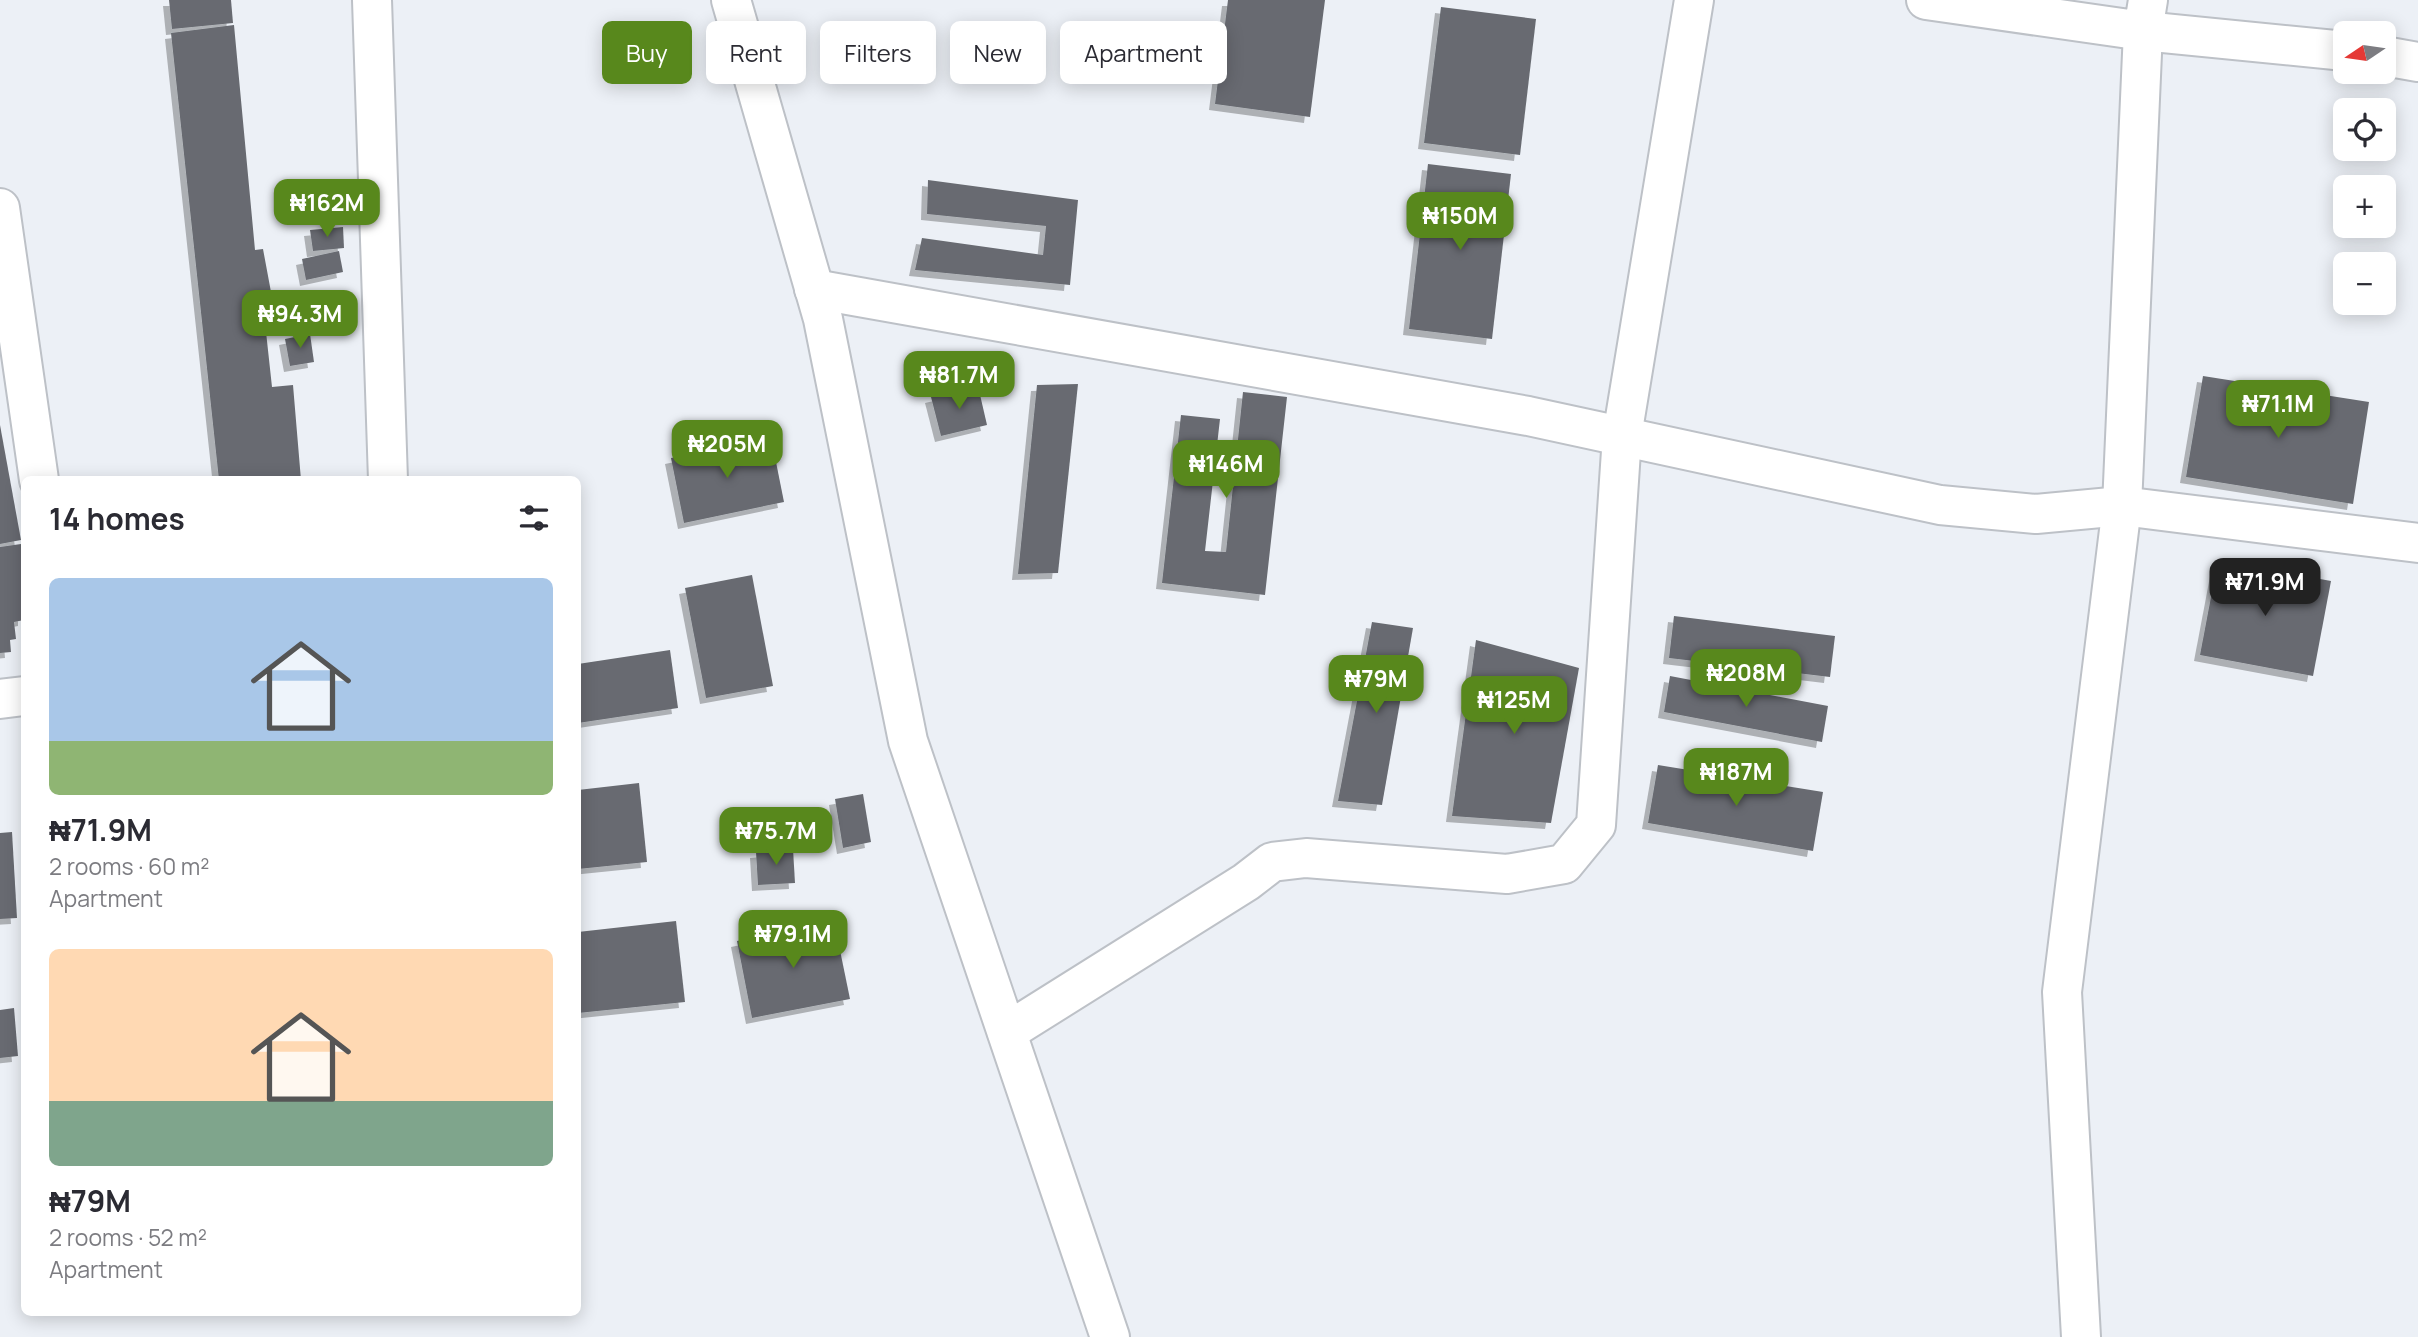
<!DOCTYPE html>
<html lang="en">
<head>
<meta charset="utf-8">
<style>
	:root { --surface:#fff; --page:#f2f2f3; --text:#2b2b33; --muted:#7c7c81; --accent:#58881c }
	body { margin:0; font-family:Manrope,sans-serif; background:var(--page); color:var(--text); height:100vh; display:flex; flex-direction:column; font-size:26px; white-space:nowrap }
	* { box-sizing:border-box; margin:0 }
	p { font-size:23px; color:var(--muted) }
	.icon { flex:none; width:38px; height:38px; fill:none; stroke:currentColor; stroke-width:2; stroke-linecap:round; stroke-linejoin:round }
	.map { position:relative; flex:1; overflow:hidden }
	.sheet { position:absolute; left:21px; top:476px; width:560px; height:840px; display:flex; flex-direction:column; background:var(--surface); border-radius:10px; box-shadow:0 4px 18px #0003 }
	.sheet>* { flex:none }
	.top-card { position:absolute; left:602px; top:21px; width:665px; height:63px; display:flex; gap:14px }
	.needle { width:46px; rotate:257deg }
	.controls { position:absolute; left:2333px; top:21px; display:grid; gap:14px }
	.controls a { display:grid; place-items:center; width:63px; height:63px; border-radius:10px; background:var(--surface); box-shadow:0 4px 18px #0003; font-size:35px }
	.price { position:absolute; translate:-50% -60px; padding:0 16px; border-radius:14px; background:var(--accent); color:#fff; font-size:23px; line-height:46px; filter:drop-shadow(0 2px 4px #0008) }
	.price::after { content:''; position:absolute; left:50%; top:42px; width:21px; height:16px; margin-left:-10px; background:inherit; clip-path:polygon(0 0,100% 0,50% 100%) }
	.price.on { background:#222; color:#fff }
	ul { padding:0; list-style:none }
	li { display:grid; align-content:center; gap:14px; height:371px; padding:0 28px }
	li span { display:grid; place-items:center; height:217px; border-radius:10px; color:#555 }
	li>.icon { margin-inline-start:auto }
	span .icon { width:126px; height:126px; fill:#fffc; stroke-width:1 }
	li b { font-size:30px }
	h2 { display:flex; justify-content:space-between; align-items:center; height:84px; padding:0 28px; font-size:30px }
	.pill { padding:0 24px; border-radius:10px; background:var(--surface); box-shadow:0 4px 18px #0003; font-size:24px; line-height:63px }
	.pill.on { background:var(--accent); color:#fff }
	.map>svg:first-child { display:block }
	.building { fill:#686b71; filter:url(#shadow) }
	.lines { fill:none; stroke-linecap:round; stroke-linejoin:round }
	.minor-casing { stroke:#bdc1c7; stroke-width:42 }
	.minor { stroke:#fff; stroke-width:38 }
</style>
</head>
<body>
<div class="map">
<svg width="2418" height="1337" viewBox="0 0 2418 1337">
	<defs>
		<filter id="shadow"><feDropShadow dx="-6" dy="6" stdDeviation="0" flood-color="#0004"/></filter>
	</defs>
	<rect width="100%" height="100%" fill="#ecf0f6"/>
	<!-- building -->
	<g class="building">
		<path d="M 169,0 L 231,0 L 233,23 L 172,29 Z"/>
		<path d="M 1228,0 L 1325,0 L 1310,117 L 1215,104 Z"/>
		<path d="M 1441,7 L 1536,19 L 1520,155 L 1424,143 Z"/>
		<path d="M 234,25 L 255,250 L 263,249 L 271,292 L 262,295 L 272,387 L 293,385 L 301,480 L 219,480 L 171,33 Z"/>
		<path d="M 898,34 L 932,34 L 933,69 L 899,70 Z"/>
		<path d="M 1428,164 L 1511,174 L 1492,339 L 1409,329 Z"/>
		<path d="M 928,180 L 1078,200 L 1070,285 L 915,270 L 922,238 L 1043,255 L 1046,226 L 927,214 Z"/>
		<path d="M 343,227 L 344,248 L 313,251 L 310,230 Z"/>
		<path d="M 339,251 L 343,272 L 306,280 L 302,259 Z"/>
		<path d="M 310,334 L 314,362 L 290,366 L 285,339 Z"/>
		<path d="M 2203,376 L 2369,402 L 2353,504 L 2186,477 Z"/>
		<path d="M 1078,384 L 1058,573 L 1018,574 L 1037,385 Z"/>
		<path d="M 978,386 L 987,425 L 941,436 L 931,397 Z"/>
		<path d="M 1243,392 L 1287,397 L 1265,595 L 1162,583 L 1181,415 L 1220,419 L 1205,551 L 1226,552 Z"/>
		<path d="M 0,425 L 21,540 L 0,544 Z"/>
		<path d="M 771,437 L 784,502 L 684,523 L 671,458 Z"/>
		<path d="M 21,544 L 24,570 L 24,620 L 14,622 L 16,639 L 10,640 L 11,652 L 0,653 L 0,547 Z"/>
		<path d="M 2218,560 L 2331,581 L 2313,676 L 2200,655 Z"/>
		<path d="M 752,575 L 773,686 L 706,698 L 685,588 Z"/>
		<path d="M 1674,616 L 1835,636 L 1830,677 L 1669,658 Z"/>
		<path d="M 1372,622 L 1413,628 L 1382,805 L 1338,801 Z"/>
		<path d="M 1476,640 L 1579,668 L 1551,823 L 1452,816 Z"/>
		<path d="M 670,650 L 678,708 L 578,723 L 578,664 Z"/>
		<path d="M 1670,676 L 1828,706 L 1822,742 L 1664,712 Z"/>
		<path d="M 1658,765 L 1823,792 L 1813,851 L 1648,823 Z"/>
		<path d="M 639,783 L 647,862 L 578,869 L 578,790 Z"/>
		<path d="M 863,794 L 871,842 L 843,848 L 835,799 Z"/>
		<path d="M 12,832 L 17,918 L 0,919 L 0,833 Z"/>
		<path d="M 793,849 L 795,883 L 758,885 L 756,852 Z"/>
		<path d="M 676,921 L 685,1002 L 578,1013 L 578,932 Z"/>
		<path d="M 834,921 L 850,999 L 752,1018 L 737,941 Z"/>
		<path d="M 14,1008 L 18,1056 L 0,1058 L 0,1010 Z"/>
	</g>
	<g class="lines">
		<!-- minor casing -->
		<g class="minor-casing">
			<g id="minor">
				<path d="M 372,0 L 388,480"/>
				<path d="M 731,0 L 823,319 L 908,741 L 1110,1337"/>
				<path d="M 1926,0 L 2143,31 L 2148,0"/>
				<path d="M 2384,56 L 2418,62"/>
				<path d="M 0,208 L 39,480"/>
				<path d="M 814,289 L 1528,416 L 1940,505 L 2036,514 L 2122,506 L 2418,543"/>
				<path d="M 0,699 L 24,696"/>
				<path d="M 1007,1032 L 1246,882 L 1272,862 L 1306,858 L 1507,874 L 1564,864 L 1596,825 L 1622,436 L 1694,0"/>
				<path d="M 2081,1337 L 2062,992 L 2122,506 L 2143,31 L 2345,51"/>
			</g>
		</g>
		<!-- minor -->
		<use href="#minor" class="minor"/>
	</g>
</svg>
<div class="controls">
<a><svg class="needle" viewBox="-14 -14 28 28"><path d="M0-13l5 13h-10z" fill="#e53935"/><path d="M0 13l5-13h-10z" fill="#7c7c81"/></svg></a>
<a><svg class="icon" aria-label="locate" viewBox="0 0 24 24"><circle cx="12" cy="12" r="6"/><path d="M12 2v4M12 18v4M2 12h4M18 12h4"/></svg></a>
<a>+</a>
<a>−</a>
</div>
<b class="price" style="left:327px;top:239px">₦162M</b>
<b class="price" style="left:1460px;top:252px">₦150M</b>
<b class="price" style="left:300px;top:350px">₦94.3M</b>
<b class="price" style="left:959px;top:411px">₦81.7M</b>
<b class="price" style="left:2278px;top:440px">₦71.1M</b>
<b class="price" style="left:727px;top:480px">₦205M</b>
<b class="price" style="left:1226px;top:500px">₦146M</b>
<b class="price on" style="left:2265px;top:618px">₦71.9M</b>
<b class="price" style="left:1746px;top:709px">₦208M</b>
<b class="price" style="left:1376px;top:715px">₦79M</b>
<b class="price" style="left:1514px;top:736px">₦125M</b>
<b class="price" style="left:1736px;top:808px">₦187M</b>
<b class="price" style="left:776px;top:867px">₦75.7M</b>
<b class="price" style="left:793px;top:970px">₦79.1M</b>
<div class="top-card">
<a class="pill on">Buy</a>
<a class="pill">Rent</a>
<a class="pill">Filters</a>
<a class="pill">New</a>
<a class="pill">Apartment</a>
</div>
<section class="sheet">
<h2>14 homes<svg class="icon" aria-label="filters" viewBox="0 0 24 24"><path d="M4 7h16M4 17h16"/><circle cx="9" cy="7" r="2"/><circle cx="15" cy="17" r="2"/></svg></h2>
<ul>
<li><span style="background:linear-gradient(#a9c7e8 75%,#8fb573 0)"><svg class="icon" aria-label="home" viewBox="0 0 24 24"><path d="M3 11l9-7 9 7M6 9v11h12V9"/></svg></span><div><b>₦71.9M</b><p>2 rooms · 60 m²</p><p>Apartment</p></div></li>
<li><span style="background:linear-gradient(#ffd9b3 70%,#7fa58c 0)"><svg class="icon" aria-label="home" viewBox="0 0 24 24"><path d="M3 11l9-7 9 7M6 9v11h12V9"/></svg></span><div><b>₦79M</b><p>2 rooms · 52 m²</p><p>Apartment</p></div></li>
</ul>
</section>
</div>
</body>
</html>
